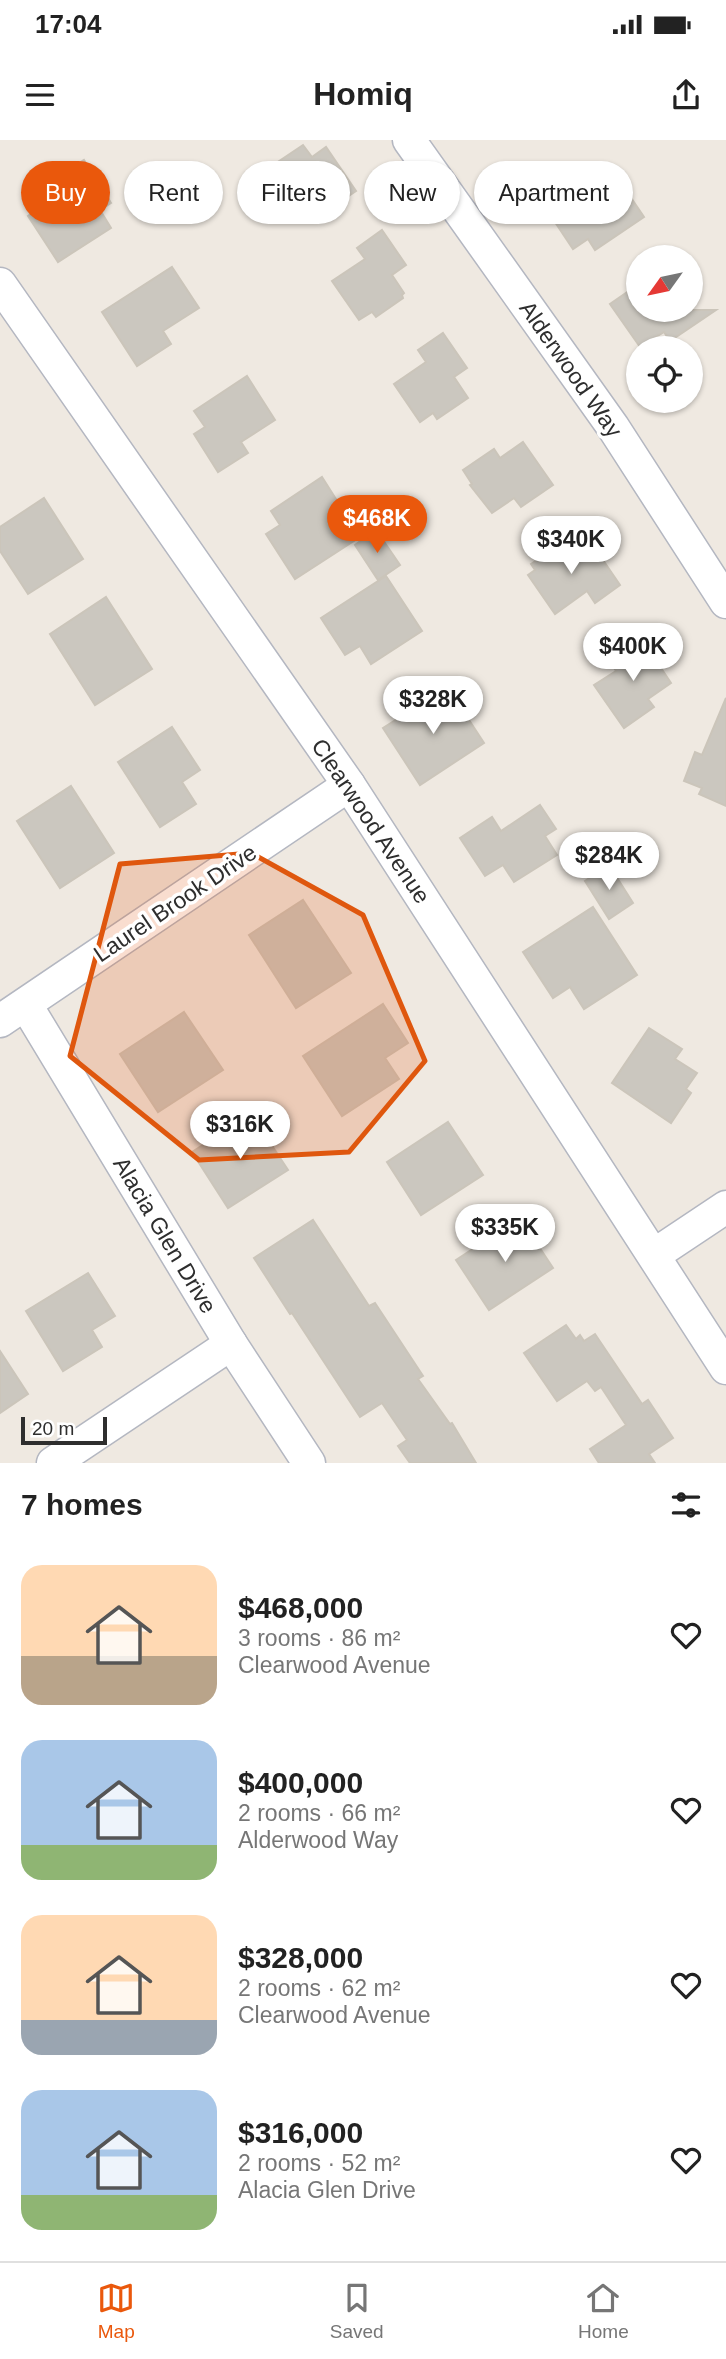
<!DOCTYPE html>
<html lang="en">
<head>
<meta charset="utf-8">
<style>
	:root { --surface:#fff; --page:#f2f2f2; --text:#222; --muted:#767676; --line:#e0e0e0; --accent:#ea580c }
	body { margin:0; font-family:Helvetica,sans-serif; background:var(--page); color:var(--text); height:100vh; display:flex; flex-direction:column; font-size:26px; white-space:nowrap }
	* { box-sizing:border-box; margin:0 }
	p { font-size:23px; color:var(--muted) }
	.icon { flex:none; width:38px; height:38px; fill:none; stroke:currentColor; stroke-width:2; stroke-linecap:round; stroke-linejoin:round }
	.map { position:relative; height:1323px; overflow:hidden }
	.drawer { display:flex; flex-direction:column; background:var(--surface); flex:1 }
	.drawer>* { flex:none }
	.guide { position:absolute; left:21px; top:21px; width:684px; height:63px; display:flex; gap:14px }
	.needle { width:46px; rotate:237deg }
	.buttons { position:absolute; left:626px; top:105px; display:grid; gap:14px }
	.buttons a { display:grid; place-items:center; width:77px; height:77px; border-radius:50%; background:var(--surface); box-shadow:0 2px 5px #0004; font-size:35px }
	.scale { position:absolute; left:21px; bottom:18px; width:86px; box-sizing:border-box; padding-left:7px; border:4px solid #2e2e2e; border-top:0; font-size:19px; line-height:24px; white-space:nowrap; color:#2e2e2e; -webkit-text-stroke:5px #fff; paint-order:stroke }
	.price { position:absolute; translate:-50% -60px; padding:0 16px; border-radius:24px; background:#fff; color:#222; font-size:23px; line-height:46px; filter:drop-shadow(0 2px 4px #0008) }
	.price::after { content:''; position:absolute; left:50%; top:42px; width:21px; height:16px; margin-left:-10px; background:inherit; clip-path:polygon(0 0,100% 0,50% 100%) }
	.price.current { background:var(--accent); color:#fff }
	ul { padding:0; list-style:none }
	li { display:flex; align-items:center; gap:21px; height:175px; padding:0 21px }
	li span { display:grid; place-items:center; flex:none; width:196px; height:140px; border-radius:21px; color:#555 }
	li>.icon { margin-inline-start:auto }
	span .icon { width:84px; height:84px; fill:#fffc; stroke-width:1 }
	li b { font-size:30px }
	h2 { display:flex; justify-content:space-between; align-items:center; height:84px; padding:0 21px; font-size:30px }
	.pill { padding:0 24px; border-radius:32px; background:var(--surface); box-shadow:0 2px 5px #0004; font-size:24px; line-height:63px }
	.pill.current { background:var(--accent); color:#fff }
	.status { display:flex; justify-content:space-between; align-items:center; height:49px; padding:0 35px; background:var(--surface); direction:ltr }
	.status svg { height:19px; fill:currentColor }
	header { display:flex; justify-content:space-between; align-items:center; height:91px; padding:0 21px; background:var(--surface); font-size:32px; font-weight:600 }
	.tab-bar { display:flex; justify-content:space-around; align-items:center; height:98px; border-top:2px solid var(--line); background:var(--surface); font-size:19px; color:var(--muted) }
	.tab-bar a { display:grid; justify-items:center; gap:4px }
	.tab-bar .current { color:var(--accent) }
	.map>svg:first-child { display:block }
	.building { fill:#cbc7bf; stroke:#cbc5ba; stroke-width:2 }
	.lines { fill:none; stroke-linecap:round; stroke-linejoin:round }
	.minor-casing { stroke:#b4b7c1; stroke-width:35 }
	.minor { stroke:#fff; stroke-width:32 }
	.marked { fill:#df570e; fill-opacity:0.2; stroke:#df570e; stroke-width:5; stroke-linejoin:round }
	.labels { text-anchor:middle; stroke-width:7; stroke-linejoin:round; paint-order:stroke }
	.street-label { font-size:23px; fill:#2e2e2e; stroke:#fff }
</style>
</head>
<body>
<div class="status"><b>17:04</b><svg viewBox="0 0 49 12"><path d="M0 12V9h3v3zM5 12V6h3v6zM10 12V3h3v9zM15 12V0h3v12zM26 1h20v11H26zM47 4h2v5h-2z"/></svg></div>
<header><svg class="icon" aria-label="menu" viewBox="0 0 24 24"><path d="M4 6h16M4 12h16M4 18h16"/></svg>Homiq<svg class="icon" aria-label="share" viewBox="0 0 24 24"><path d="M12 15V3M7 8l5-5 5 5M5 13v7h14v-7"/></svg></header>
<div class="map">
<svg width="726" height="1323" viewBox="0 0 726 1323">
	<rect width="100%" height="100%" fill="#efe9e1"/>
	<!-- building -->
	<g class="building">
		<path d="M 303,5 L 312,17 L 326,7 L 356,51 L 328,70 L 323,64 L 311,71 L 306,62 L 282,79 L 254,38 Z"/>
		<path d="M 84,20 L 111,63 L 100,70 L 111,88 L 58,122 L 28,76 L 42,66 L 33,53 Z"/>
		<path d="M 617,37 L 644,77 L 595,110 L 588,99 L 573,109 L 543,64 L 570,46 L 574,52 L 587,43 L 594,53 Z"/>
		<path d="M 382,90 L 406,125 L 392,135 L 404,153 L 402,155 L 403,158 L 376,177 L 372,172 L 359,180 L 332,141 L 365,119 L 357,108 Z"/>
		<path d="M 172,127 L 199,168 L 163,191 L 171,204 L 137,226 L 102,172 Z"/>
		<path d="M 639,144 L 639,170 L 716,170 L 670,201 L 664,192 L 640,207 L 610,164 Z"/>
		<path d="M 443,193 L 467,228 L 454,237 L 468,258 L 437,279 L 433,273 L 420,282 L 394,244 L 426,222 L 418,210 Z"/>
		<path d="M 247,236 L 275,280 L 241,302 L 248,313 L 218,332 L 194,294 L 205,287 L 194,271 Z"/>
		<path d="M 523,302 L 553,345 L 521,367 L 514,358 L 492,373 L 470,345 L 472,344 L 463,330 L 494,309 L 500,318 Z"/>
		<path d="M 322,337 L 360,397 L 295,439 L 266,394 L 280,385 L 271,371 Z"/>
		<path d="M 44,358 L 83,419 L 28,454 L 0,411 L 0,387 Z"/>
		<path d="M 376,390 L 400,425 L 378,440 L 355,405 Z"/>
		<path d="M 569,399 L 583,419 L 596,410 L 620,445 L 595,463 L 587,451 L 555,474 L 528,435 L 535,430 L 531,424 Z"/>
		<path d="M 386,436 L 422,491 L 371,524 L 360,506 L 345,515 L 321,478 Z"/>
		<path d="M 106,457 L 152,529 L 95,565 L 50,494 Z"/>
		<path d="M 641,498 L 671,543 L 648,559 L 654,567 L 624,588 L 594,545 L 616,531 L 609,520 Z"/>
		<path d="M 441,551 L 450,551 L 484,603 L 420,645 L 383,588 Z"/>
		<path d="M 726,558 L 726,666 L 699,654 L 702,648 L 684,641 L 695,612 L 702,615 Z"/>
		<path d="M 172,587 L 200,630 L 182,642 L 196,664 L 160,687 L 118,622 Z"/>
		<path d="M 71,646 L 114,713 L 60,748 L 17,681 Z"/>
		<path d="M 540,665 L 556,689 L 545,696 L 557,715 L 514,742 L 503,725 L 485,736 L 460,698 L 492,677 L 501,691 Z"/>
		<path d="M 609,725 L 633,763 L 609,779 L 585,741 Z"/>
		<path d="M 303,760 L 351,833 L 296,868 L 249,795 Z"/>
		<path d="M 593,767 L 637,835 L 584,869 L 570,847 L 553,858 L 523,812 Z"/>
		<path d="M 383,864 L 408,903 L 385,918 L 399,939 L 342,976 L 303,916 Z"/>
		<path d="M 184,872 L 223,930 L 158,972 L 120,914 Z"/>
		<path d="M 649,888 L 682,909 L 675,919 L 697,933 L 686,949 L 691,953 L 671,983 L 612,943 Z"/>
		<path d="M 251,974 L 288,1030 L 228,1068 L 192,1012 Z"/>
		<path d="M 448,982 L 483,1035 L 421,1075 L 387,1022 Z"/>
		<path d="M 520,1078 L 553,1128 L 489,1170 L 456,1120 Z"/>
		<path d="M 313,1080 L 369,1166 L 375,1163 L 423,1236 L 418,1239 L 450,1284 L 452,1283 L 476,1323 L 410,1323 L 398,1306 L 407,1300 L 382,1263 L 360,1277 L 292,1173 L 290,1174 L 254,1118 Z"/>
		<path d="M 88,1133 L 115,1176 L 92,1190 L 102,1207 L 63,1231 L 26,1171 Z"/>
		<path d="M 566,1185 L 576,1199 L 580,1195 L 584,1201 L 595,1194 L 642,1264 L 648,1260 L 673,1298 L 649,1314 L 655,1323 L 599,1323 L 590,1309 L 626,1285 L 601,1247 L 595,1251 L 587,1241 L 557,1261 L 524,1213 Z"/>
		<path d="M 0,1211 L 28,1254 L 0,1273 Z"/>
	</g>
	<g class="lines">
		<!-- minor casing -->
		<g class="minor-casing">
			<g id="minor">
				<path d="M 409,0 L 613,287 L 726,462"/>
				<path d="M 0,144 L 349,645 L 726,1228"/>
				<path d="M 26,865 L 231,1204 L 309,1323"/>
				<path d="M 0,881 L 349,645"/>
				<path d="M 654,1115 L 726,1067"/>
				<path d="M 53,1323 L 231,1204"/>
			</g>
		</g>
		<!-- minor -->
		<use href="#minor" class="minor"/>
	</g>
	<!-- marked area -->
	<path class="marked" d="M 251,713 L 363,775 L 425,921 L 349,1012 L 199,1020 L 70,916 L 120,724 Z"/>
	<g class="labels">
		<!-- street labels -->
		<g class="street-label">
			<text transform="translate(571 229) rotate(55)" y="8">Alderwood Way</text>
			<text transform="translate(371 681) rotate(56)" y="8">Clearwood Avenue</text>
			<text transform="translate(175 763) rotate(-34)" y="8">Laurel Brook Drive</text>
			<text transform="translate(165 1095) rotate(59)" y="8">Alacia Glen Drive</text>
		</g>
	</g>
</svg>
<div class="buttons">
<a><svg class="needle" viewBox="-14 -14 28 28"><path d="M0-13l5 13h-10z" fill="#e53935"/><path d="M0 13l5-13h-10z" fill="#767676"/></svg></a>
<a><svg class="icon" aria-label="locate" viewBox="0 0 24 24"><circle cx="12" cy="12" r="6"/><path d="M12 2v4M12 18v4M2 12h4M18 12h4"/></svg></a>
</div>
<div class="scale">20 m</div>
<b class="price current" style="left:377px;top:415px">$468K</b>
<b class="price" style="left:571px;top:436px">$340K</b>
<b class="price" style="left:633px;top:543px">$400K</b>
<b class="price" style="left:433px;top:596px">$328K</b>
<b class="price" style="left:609px;top:752px">$284K</b>
<b class="price" style="left:240px;top:1021px">$316K</b>
<b class="price" style="left:505px;top:1124px">$335K</b>
<div class="guide">
<a class="pill current">Buy</a>
<a class="pill">Rent</a>
<a class="pill">Filters</a>
<a class="pill">New</a>
<a class="pill">Apartment</a>
</div>
</div>
<section class="drawer">
<h2>7 homes<svg class="icon" aria-label="filters" viewBox="0 0 24 24"><path d="M4 7h16M4 17h16"/><circle cx="9" cy="7" r="2"/><circle cx="15" cy="17" r="2"/></svg></h2>
<ul>
<li><span style="background:linear-gradient(#ffd9b3 65%,#b9a48a 0)"><svg class="icon" aria-label="home" viewBox="0 0 24 24"><path d="M3 11l9-7 9 7M6 9v11h12V9"/></svg></span><div><b>$468,000</b><p>3 rooms · 86 m²</p><p>Clearwood Avenue</p></div><svg class="icon" aria-label="heart" viewBox="0 0 24 24"><path d="M12 20l-8-8c-3-5 5-10 8-4 3-6 11-1 8 4z"/></svg></li>
<li><span style="background:linear-gradient(#a9c7e8 75%,#8fb573 0)"><svg class="icon" aria-label="home" viewBox="0 0 24 24"><path d="M3 11l9-7 9 7M6 9v11h12V9"/></svg></span><div><b>$400,000</b><p>2 rooms · 66 m²</p><p>Alderwood Way</p></div><svg class="icon" aria-label="heart" viewBox="0 0 24 24"><path d="M12 20l-8-8c-3-5 5-10 8-4 3-6 11-1 8 4z"/></svg></li>
<li><span style="background:linear-gradient(#ffd9b3 75%,#9aa5b1 0)"><svg class="icon" aria-label="home" viewBox="0 0 24 24"><path d="M3 11l9-7 9 7M6 9v11h12V9"/></svg></span><div><b>$328,000</b><p>2 rooms · 62 m²</p><p>Clearwood Avenue</p></div><svg class="icon" aria-label="heart" viewBox="0 0 24 24"><path d="M12 20l-8-8c-3-5 5-10 8-4 3-6 11-1 8 4z"/></svg></li>
<li><span style="background:linear-gradient(#a9c7e8 75%,#8fb573 0)"><svg class="icon" aria-label="home" viewBox="0 0 24 24"><path d="M3 11l9-7 9 7M6 9v11h12V9"/></svg></span><div><b>$316,000</b><p>2 rooms · 52 m²</p><p>Alacia Glen Drive</p></div><svg class="icon" aria-label="heart" viewBox="0 0 24 24"><path d="M12 20l-8-8c-3-5 5-10 8-4 3-6 11-1 8 4z"/></svg></li>
</ul>
</section>
<nav class="tab-bar">
<a class="current"><svg class="icon" aria-label="map" viewBox="0 0 24 24"><path d="M3 6l6-2 6 2 6-2v14l-6 2-6-2-6 2zM9 4v14M15 6v14"/></svg>Map</a>
<a><svg class="icon" aria-label="saved" viewBox="0 0 24 24"><path d="M7 4h10v16l-5-4-5 4z"/></svg>Saved</a>
<a><svg class="icon" aria-label="home" viewBox="0 0 24 24"><path d="M3 11l9-7 9 7M6 9v11h12V9"/></svg>Home</a>
</nav>
</body>
</html>
